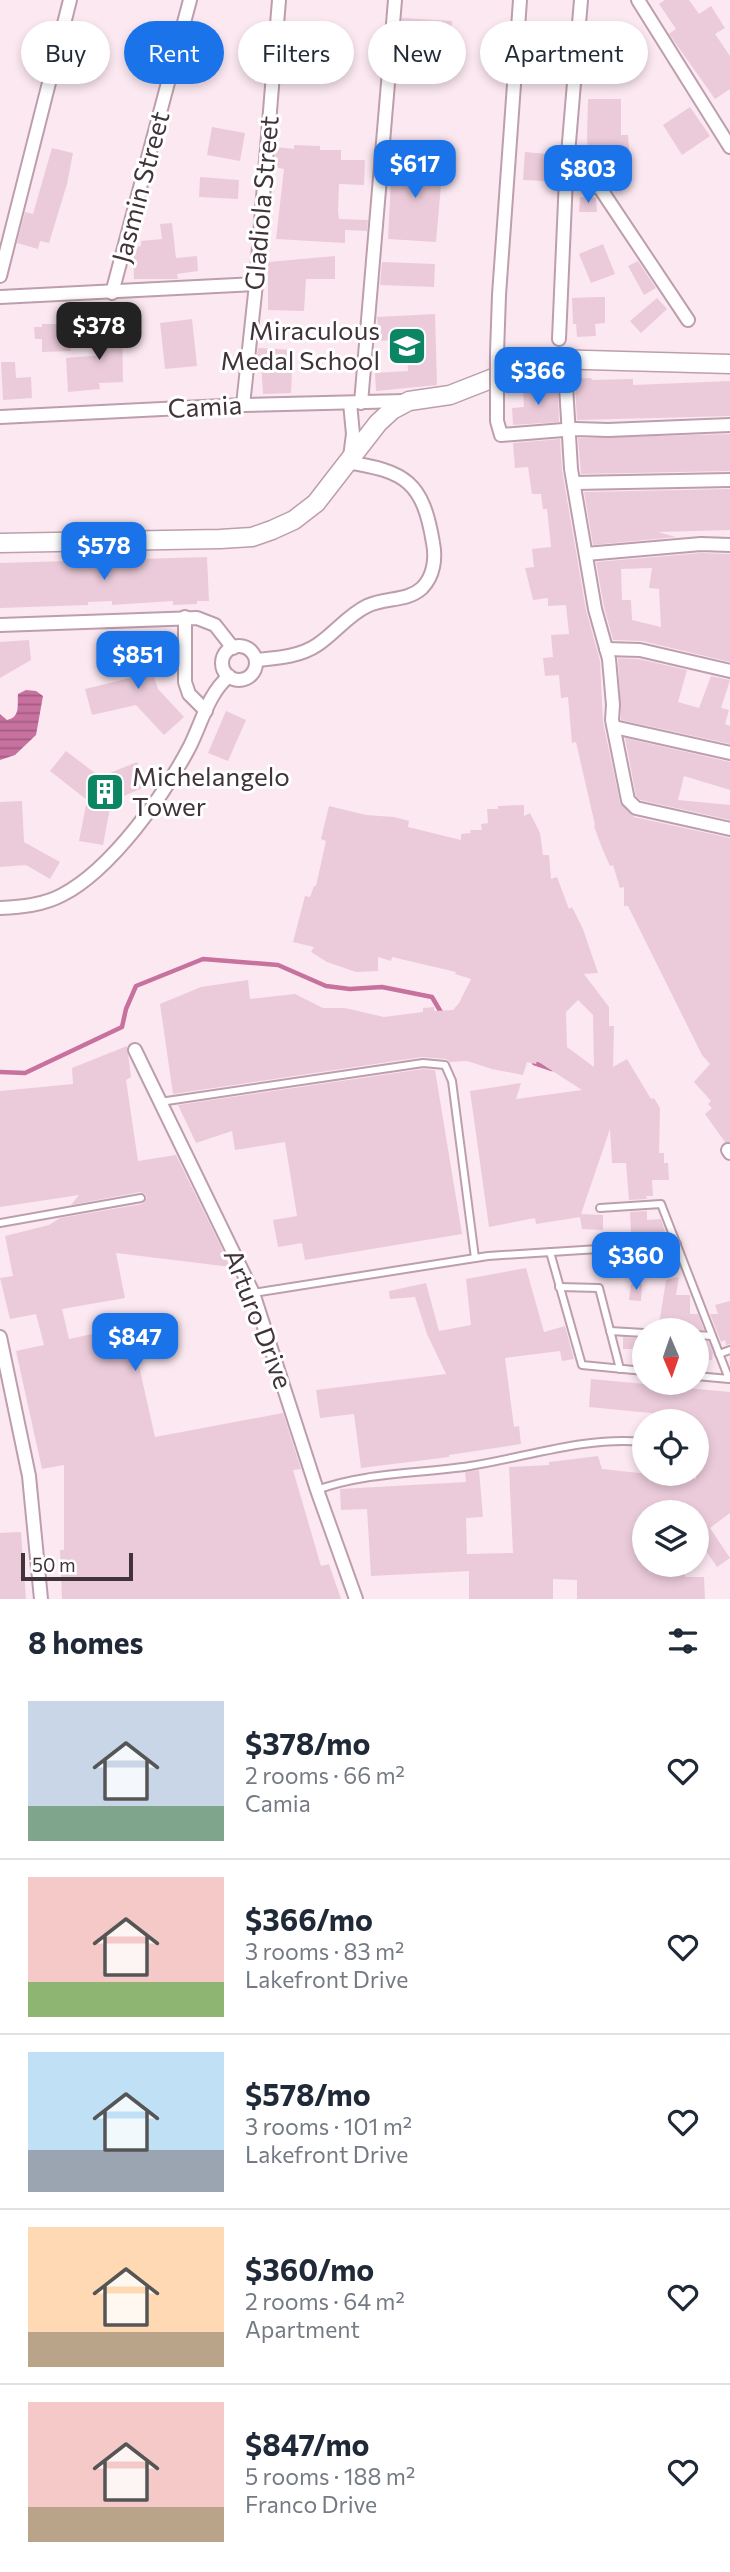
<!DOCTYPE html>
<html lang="en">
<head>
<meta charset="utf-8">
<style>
	:root { --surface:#fff; --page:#f6f6f7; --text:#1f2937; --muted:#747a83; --line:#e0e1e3; --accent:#1a73e8 }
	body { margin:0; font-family:Commissioner,sans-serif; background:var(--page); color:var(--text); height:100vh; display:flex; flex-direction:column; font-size:26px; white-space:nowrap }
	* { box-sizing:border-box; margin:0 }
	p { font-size:23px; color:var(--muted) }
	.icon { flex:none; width:38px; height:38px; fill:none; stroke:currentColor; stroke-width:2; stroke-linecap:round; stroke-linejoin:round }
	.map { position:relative; height:1599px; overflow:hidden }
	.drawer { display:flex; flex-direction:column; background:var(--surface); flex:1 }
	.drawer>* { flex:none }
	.hud { position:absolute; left:21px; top:21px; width:690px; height:63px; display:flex; gap:14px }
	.needle { width:46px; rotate:178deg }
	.controls { position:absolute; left:632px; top:1318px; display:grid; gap:14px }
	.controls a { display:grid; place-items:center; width:77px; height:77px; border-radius:50%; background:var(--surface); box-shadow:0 4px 10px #0003; font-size:35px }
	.scale { position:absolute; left:21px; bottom:18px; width:112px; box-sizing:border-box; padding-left:7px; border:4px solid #403339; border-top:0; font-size:19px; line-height:24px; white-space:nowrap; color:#403339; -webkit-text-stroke:5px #fff; paint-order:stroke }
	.price { position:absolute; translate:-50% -60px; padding:0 16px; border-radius:14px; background:var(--accent); color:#fff; font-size:23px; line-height:46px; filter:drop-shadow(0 2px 4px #0008) }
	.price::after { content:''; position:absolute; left:50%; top:42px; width:21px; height:16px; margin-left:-10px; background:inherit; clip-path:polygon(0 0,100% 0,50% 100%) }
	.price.current { background:#222; color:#fff }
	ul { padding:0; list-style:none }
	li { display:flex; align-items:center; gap:21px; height:175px; padding:0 28px }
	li+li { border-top:2px solid var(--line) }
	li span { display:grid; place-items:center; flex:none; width:196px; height:140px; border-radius:0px; color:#555 }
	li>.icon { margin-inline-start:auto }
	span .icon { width:84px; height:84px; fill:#fffc; stroke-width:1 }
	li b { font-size:30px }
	h2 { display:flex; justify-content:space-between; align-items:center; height:84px; padding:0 28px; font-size:30px }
	.chip { padding:0 24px; border-radius:32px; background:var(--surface); box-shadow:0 4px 10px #0003; font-size:24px; line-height:63px }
	.chip.current { background:var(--accent); color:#fff }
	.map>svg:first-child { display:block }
	.water { fill:url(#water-rules) }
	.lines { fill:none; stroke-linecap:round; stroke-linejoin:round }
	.stream { stroke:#c7719e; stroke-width:4.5 }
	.building { fill:#ebcbda; fill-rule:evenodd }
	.lane-casing { stroke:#bd9ead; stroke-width:10 }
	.street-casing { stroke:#bd9ead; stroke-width:16 }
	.secondary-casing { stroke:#bd9ead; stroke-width:21 }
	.lane { stroke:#fff; stroke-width:6 }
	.street { stroke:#fff; stroke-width:12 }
	.secondary { stroke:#fff; stroke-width:18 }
	.street-bridge-casing { stroke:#bd9ead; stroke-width:16; stroke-linecap:butt }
	.street-bridge { stroke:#fff; stroke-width:12 }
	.labels { text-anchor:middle; stroke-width:6; stroke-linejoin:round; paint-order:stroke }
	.street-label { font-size:26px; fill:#403339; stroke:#fff }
	.poi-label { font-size:26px; fill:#403339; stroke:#fff; text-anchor:end }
</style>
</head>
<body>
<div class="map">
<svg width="730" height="1599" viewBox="0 0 730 1599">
	<defs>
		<pattern id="water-rules" width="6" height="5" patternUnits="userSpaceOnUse" patternTransform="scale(1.75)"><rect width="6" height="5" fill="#c7719e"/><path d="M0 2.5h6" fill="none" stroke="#a35d82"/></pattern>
	</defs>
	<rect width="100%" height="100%" fill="#fce8f1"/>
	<!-- water -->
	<path class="water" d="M 26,690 L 36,691 L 43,696 L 36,735 L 15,755 L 0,760 L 0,714 L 7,720 C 21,717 17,705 18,694 Z"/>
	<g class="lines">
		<!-- stream -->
		<g class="stream">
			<path d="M 534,1063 L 552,1069"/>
			<path d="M 0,1072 L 25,1073 L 122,1027 L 126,1009 L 136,986 L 203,959 L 278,965 L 326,986 L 350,989 L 382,987 L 432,997 L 442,1014"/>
		</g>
	</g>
	<!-- building -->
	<g class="building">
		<path d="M 665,0 L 689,0 L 699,14 L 711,6 L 725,28 L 715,34 L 730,56 L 730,89 L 715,99 L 669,34 L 676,29 L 659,4 Z"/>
		<path d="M 402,18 L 452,21 L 450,52 L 436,51 L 434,78 L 397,75 Z"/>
		<path d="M 588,99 L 621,99 L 621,135 L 628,135 L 631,175 L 604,177 L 604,169 L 590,170 L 587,138 Z"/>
		<path d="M 690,107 L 710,136 L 682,155 L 663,125 Z"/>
		<path d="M 212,127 L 245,133 L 240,161 L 207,155 Z"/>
		<path d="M 294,145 L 320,146 L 320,150 L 341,150 L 341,160 L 365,160 L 364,185 L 339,184 L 338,212 L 339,219 L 368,220 L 367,231 L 345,230 L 345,243 L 276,239 L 284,169 L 274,167 L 276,147 L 294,149 Z"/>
		<path d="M 52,148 L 73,153 L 67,184 L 49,243 L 40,241 L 38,249 L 17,243 L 25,212 L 33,214 Z"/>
		<path d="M 525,152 L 546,154 L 544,181 L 523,180 Z"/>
		<path d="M 392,160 L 443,162 L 436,242 L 388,239 Z"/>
		<path d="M 200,177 L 239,180 L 238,199 L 199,197 Z"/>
		<path d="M 580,197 L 596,198 L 597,212 L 579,212 Z"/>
		<path d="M 172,223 L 176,258 L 197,256 L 198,271 L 177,274 L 178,279 L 134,279 L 133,247 L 141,246 L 141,241 L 162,239 L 160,224 Z"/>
		<path d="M 603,244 L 615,274 L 591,283 L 579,254 Z"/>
		<path d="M 335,256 L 335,279 L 306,279 L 304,311 L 268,310 L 268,262 Z"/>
		<path d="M 638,261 L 656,288 L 644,295 L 628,266 Z"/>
		<path d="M 382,262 L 435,264 L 434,287 L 380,285 Z"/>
		<path d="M 599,297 L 605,297 L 605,323 L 595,324 L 596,336 L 577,337 L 576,324 L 573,324 L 572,298 Z"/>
		<path d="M 657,298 L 667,309 L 641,333 L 630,321 Z"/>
		<path d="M 435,314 L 437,385 L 376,391 L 375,373 L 408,371 L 406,339 L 379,341 L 377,317 Z"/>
		<path d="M 122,319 L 123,382 L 99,383 L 100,389 L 68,392 L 66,358 L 103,355 L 101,320 Z"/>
		<path d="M 192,319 L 197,366 L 165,369 L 160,323 Z"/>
		<path d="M 42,324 L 70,324 L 71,351 L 42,352 L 42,339 L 35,339 L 34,327 L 42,327 Z"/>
		<path d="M 258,348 L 293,350 L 291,393 L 263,394 L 261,362 L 256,362 Z"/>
		<path d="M 1,362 L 15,362 L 16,378 L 31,377 L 32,398 L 3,400 Z"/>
		<path d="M 591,378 L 592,380 L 633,379 L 633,385 L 730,381 L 730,416 L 577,420 L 575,385 L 571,379 Z"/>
		<path d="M 558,383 L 559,422 L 513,425 L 512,408 L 524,407 L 523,390 L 545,389 L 545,384 Z"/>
		<path d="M 730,434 L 730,471 L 581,474 L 578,438 Z"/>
		<path d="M 560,439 L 562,470 L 586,610 L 600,661 L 603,722 L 620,802 L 634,817 L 730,838 L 730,1142 L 725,1142 L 705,1114 L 712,1108 L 708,1104 L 711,1101 L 694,1082 L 710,1064 L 702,1055 L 628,906 L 624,906 L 624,887 L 620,888 L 613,865 L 610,866 L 602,848 L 594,826 L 595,825 L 576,742 L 572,743 L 568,697 L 561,698 L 559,675 L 545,676 L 543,658 L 553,657 L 551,635 L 569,634 L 566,605 L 548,606 L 548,598 L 533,600 L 525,568 L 534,567 L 532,549 L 551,547 L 547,509 L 543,509 L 541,494 L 532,494 L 528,467 L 515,468 L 513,443 Z"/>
		<path d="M 730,489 L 730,530 L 658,532 L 676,537 L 593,545 L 584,492 Z"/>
		<path d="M 701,553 L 730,554 L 730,662 L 642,641 L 613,640 L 604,607 L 596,562 ZM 652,568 L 649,588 L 659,589 L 661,627 L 632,620 L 631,600 L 622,600 L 621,569 Z"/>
		<path d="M 207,557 L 209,601 L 197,601 L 197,604 L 173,605 L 173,601 L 112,605 L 112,601 L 88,602 L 88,605 L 0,608 L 0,563 Z"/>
		<path d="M 143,637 L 165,643 L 154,677 L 158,689 L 184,717 L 164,735 L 136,705 L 92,715 L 85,689 L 130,678 Z"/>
		<path d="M 29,640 L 31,660 L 0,678 L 0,642 Z"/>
		<path d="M 618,658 L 639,659 L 687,670 L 678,702 L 699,708 L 711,676 L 730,680 L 721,708 L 729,710 L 725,724 L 730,726 L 730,744 L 621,720 Z"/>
		<path d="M 226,711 L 246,720 L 228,761 L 208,753 Z"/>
		<path d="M 625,738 L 730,762 L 730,790 L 684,776 L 678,800 L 730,805 L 730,820 L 640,800 L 636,796 Z"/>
		<path d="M 66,751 L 100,777 L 137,762 L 147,786 L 117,799 L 110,808 L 103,845 L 79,841 L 87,800 L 50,771 Z"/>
		<path d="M 22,801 L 24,842 L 60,862 L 50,879 L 26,865 L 0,867 L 0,802 Z"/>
		<path d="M 524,805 L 524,816 L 530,813 L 540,833 L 543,855 L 549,855 L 551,879 L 557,877 L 569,909 L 572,907 L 583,929 L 598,973 L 584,974 L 609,1007 L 609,1026 L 614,1026 L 613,1067 L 627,1059 L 651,1099 L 654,1098 L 660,1108 L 659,1153 L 664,1153 L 664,1163 L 668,1163 L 669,1180 L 652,1180 L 653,1196 L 646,1196 L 647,1199 L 629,1200 L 626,1163 L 612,1163 L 610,1129 L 581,1214 L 603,1215 L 603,1230 L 582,1229 L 580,1217 L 536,1224 L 535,1218 L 489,1227 L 470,1091 L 521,1083 L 516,1099 L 582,1090 L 537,1061 L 536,1064 L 527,1062 L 523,1075 L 492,1069 L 467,1061 L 450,1062 L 446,1059 L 422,1057 L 173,1094 L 160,1004 L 201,987 L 248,980 L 250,999 L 295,994 L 323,1008 L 345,1008 L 384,1017 L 423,1012 L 423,1008 L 434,1007 L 434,1011 L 453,1010 L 459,1003 L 471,979 L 455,974 L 456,972 L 392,957 L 391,961 L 378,957 L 378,971 L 356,972 L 327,962 L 311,952 L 314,947 L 293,942 L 305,896 L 310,897 L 314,886 L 316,886 L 326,841 L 321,839 L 329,806 L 366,815 L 394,817 L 409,821 L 408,827 L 461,840 L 461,834 L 471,833 L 470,830 L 482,830 L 481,824 L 488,823 L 487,809 L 498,809 L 498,806 ZM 578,1000 L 593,1015 L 594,1067 L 567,1047 L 566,1012 Z"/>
		<path d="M 127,1046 L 131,1077 L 126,1080 L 138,1161 L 176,1155 L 231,1267 L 116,1253 L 125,1298 L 62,1309 L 69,1339 L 130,1326 L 155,1437 L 283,1413 L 301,1469 L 293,1470 L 321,1566 L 329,1564 L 341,1599 L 62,1599 L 60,1550 L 64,1550 L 64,1465 L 42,1469 L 16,1351 L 44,1345 L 36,1314 L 10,1319 L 0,1278 L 13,1276 L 5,1236 L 49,1225 L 60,1218 L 142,1204 L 147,1198 L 145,1194 L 140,1192 L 71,1205 L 79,1195 L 0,1207 L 0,1091 L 73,1084 L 72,1068 Z"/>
		<path d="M 423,1069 L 435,1070 L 462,1234 L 305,1260 L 302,1243 L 278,1247 L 273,1220 L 297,1216 L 285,1142 L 235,1150 L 232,1131 L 196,1143 L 178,1105 Z"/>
		<path d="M 647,1211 L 647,1220 L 661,1219 L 665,1232 L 631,1234 L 630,1212 Z"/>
		<path d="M 526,1268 L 544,1332 L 565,1326 L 574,1359 L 562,1361 L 560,1351 L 505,1358 L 514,1427 L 519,1426 L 521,1444 L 449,1455 L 449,1457 L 361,1468 L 354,1414 L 320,1418 L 316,1390 L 446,1374 L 427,1334 L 415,1297 L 390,1299 L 389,1291 L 426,1283 L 439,1331 L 471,1325 L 466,1279 Z"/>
		<path d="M 679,1277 L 676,1295 L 690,1295 L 690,1314 L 698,1314 L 704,1330 L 682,1329 L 659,1325 L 666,1280 Z"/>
		<path d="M 631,1284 L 642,1284 L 641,1301 L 629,1300 Z"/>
		<path d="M 730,1301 L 730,1344 L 726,1345 L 725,1340 L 721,1342 L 710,1314 L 718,1314 L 715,1305 Z"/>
		<path d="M 623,1337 L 638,1338 L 637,1349 L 623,1349 Z"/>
		<path d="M 696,1341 L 708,1341 L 713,1353 L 712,1360 L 696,1358 Z"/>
		<path d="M 591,1379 L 730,1392 L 730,1513 L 710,1528 L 730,1558 L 717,1567 L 696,1536 L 696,1512 L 644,1512 L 644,1564 L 679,1564 L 679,1573 L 685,1573 L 685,1577 L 704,1577 L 705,1599 L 577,1599 L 577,1580 L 553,1579 L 553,1599 L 469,1599 L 469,1571 L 371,1576 L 367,1509 L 341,1510 L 340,1489 L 466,1482 L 465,1472 L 479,1470 L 483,1517 L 466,1518 L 467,1554 L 513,1553 L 509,1467 L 549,1465 L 549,1462 L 598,1456 L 602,1469 L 696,1479 L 696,1421 L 670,1421 L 671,1415 L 589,1407 Z"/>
		<path d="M 21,1532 L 26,1599 L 0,1599 L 0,1533 Z"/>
	</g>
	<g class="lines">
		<!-- lane casing -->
		<g class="lane-casing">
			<g id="lane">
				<path d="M 160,1102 L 423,1063 L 445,1065 L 452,1081 L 475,1258"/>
				<path d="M 600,1208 L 661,1204 L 729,1379 L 696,1376"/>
				<path d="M 0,1223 L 141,1198"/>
				<path d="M 550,1252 L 582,1365 L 644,1371"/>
				<path d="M 559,1287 L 599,1288 L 620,1369"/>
				<path d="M 253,1293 L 488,1256 L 677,1244"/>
				<path d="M 610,1331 L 644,1333"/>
				<path d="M 696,1335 L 712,1336"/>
				<path d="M 719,1354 L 730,1350"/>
				<path d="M 317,1490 C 365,1472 420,1474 470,1466 C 527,1457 586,1436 644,1442"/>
			</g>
		</g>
		<!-- street casing -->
		<g class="street-casing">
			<g id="street">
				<path d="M 638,0 L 730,147"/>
				<path d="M 566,178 L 600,188 L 688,320"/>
				<path d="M 0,276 L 70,0"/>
				<path d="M 112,293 L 190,0"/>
				<path d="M 0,297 L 256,284"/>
				<path d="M 559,339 L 566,178 L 581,0"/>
				<path d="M 497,353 L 499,295 L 520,0"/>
				<path d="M 566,386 L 571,469 L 595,609 L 609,659 L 613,705 L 612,720 L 628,800 L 636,808 L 730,829"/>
				<path d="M 497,395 L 497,421 L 501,435 L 576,429 L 608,430 L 730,425"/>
				<path d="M 361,403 L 395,0"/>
				<path d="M 243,405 L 256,284 L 279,0"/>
				<path d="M 0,417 L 243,405 L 405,401"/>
				<path d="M 350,457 L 353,434 L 350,403"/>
				<path d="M 574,483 L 730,480"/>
				<path d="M 586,554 L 701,544 L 730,545"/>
				<path d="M 185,617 L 185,682 L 189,694 L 206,711"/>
				<path d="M 0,625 L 197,618 L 215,625 L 233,648"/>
				<circle cx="239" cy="663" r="17"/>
				<path d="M 606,649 L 640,650 L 730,671"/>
				<path d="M 256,660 C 276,658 299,657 317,645 C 335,633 348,615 367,606 C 385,597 407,602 422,588 C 434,576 436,558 433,543 C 423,482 406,471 346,462"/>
				<path d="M 614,727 L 730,753"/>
				<path d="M 0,908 C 22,907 43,905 62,895 C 111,870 165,794 190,746 C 202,722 208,694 229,676"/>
				<path d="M 135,1050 L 253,1293 L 317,1490 L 356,1599"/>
				<path d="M 728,1150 L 730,1153"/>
				<path d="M 0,1337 L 29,1476 L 41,1599"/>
			</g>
		</g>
		<!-- secondary casing -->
		<g class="secondary-casing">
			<path id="secondary" d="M 0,543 L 220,539 L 252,537 L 272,530 L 294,520 L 316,503 L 378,423 L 392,410 L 409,401 L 450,395 L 524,366 L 551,359 L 730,364"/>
		</g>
		<!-- lane -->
		<use href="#lane" class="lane"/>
		<!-- street -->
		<use href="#street" class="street"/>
		<!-- secondary -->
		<use href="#secondary" class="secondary"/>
		<!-- street-bridge casing -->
		<g class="street-bridge-casing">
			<path id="street-bridge" d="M 497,353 L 497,395"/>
		</g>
		<!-- street-bridge -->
		<use href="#street-bridge" class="street-bridge"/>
	</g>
	<!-- icons -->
	<defs>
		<g id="school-square" transform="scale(2.0125)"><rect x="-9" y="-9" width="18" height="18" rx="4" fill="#0c8565" stroke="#fff"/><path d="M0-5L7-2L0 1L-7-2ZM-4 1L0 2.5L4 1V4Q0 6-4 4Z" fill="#fff"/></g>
		<g id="building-square" transform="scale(2.0125)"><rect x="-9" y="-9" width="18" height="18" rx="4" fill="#0c8565" stroke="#fff"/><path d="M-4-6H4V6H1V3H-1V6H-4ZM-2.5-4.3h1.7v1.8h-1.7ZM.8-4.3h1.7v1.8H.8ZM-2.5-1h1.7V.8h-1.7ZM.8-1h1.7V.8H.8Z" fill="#fff"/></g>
	</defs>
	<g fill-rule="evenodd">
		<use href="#school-square" x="407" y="346"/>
		<use href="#building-square" x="105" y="792"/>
	</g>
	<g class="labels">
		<!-- street labels -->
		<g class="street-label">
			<text transform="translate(141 187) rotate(-75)" y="9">Jasmin Street</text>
			<text transform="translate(262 203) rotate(-85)" y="9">Gladiola Street</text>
			<text transform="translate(205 407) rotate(-3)" y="9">Camia</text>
			<text transform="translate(258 1319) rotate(69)" y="9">Arturo Drive</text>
		</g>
		<!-- poi labels -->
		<g class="poi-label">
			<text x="380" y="340">Miraculous<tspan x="380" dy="30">Medal School</tspan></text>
			<text x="132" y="786" text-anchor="start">Michelangelo<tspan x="132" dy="30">Tower</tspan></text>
		</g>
	</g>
</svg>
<div class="controls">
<a><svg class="needle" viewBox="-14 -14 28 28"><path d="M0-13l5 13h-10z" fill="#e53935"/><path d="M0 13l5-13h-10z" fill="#747a83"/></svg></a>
<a><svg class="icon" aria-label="locate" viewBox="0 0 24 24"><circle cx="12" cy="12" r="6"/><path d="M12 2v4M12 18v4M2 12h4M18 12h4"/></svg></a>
<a><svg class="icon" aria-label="layers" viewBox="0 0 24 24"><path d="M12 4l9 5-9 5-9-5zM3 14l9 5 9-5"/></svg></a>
</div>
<div class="scale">50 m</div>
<b class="price" style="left:415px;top:200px">$617</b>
<b class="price" style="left:588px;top:205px">$803</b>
<b class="price current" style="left:99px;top:362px">$378</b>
<b class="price" style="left:538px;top:407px">$366</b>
<b class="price" style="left:104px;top:582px">$578</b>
<b class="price" style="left:138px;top:691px">$851</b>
<b class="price" style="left:636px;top:1292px">$360</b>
<b class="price" style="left:135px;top:1373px">$847</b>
<div class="hud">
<a class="chip">Buy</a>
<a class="chip current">Rent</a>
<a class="chip">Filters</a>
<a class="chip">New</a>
<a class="chip">Apartment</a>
</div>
</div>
<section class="drawer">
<h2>8 homes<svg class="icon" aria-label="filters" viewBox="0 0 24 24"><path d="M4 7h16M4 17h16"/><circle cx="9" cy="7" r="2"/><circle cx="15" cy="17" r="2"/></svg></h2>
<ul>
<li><span style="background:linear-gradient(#c9d6e8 75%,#7fa58c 0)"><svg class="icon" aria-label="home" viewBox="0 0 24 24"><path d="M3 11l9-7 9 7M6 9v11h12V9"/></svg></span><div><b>$378/mo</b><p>2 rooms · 66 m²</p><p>Camia</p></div><svg class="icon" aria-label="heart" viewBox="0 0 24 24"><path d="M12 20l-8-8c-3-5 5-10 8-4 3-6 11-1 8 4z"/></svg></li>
<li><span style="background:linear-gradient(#f6c9c9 75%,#8fb573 0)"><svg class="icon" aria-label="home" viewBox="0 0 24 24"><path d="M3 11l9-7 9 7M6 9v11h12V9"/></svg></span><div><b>$366/mo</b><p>3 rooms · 83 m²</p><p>Lakefront Drive</p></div><svg class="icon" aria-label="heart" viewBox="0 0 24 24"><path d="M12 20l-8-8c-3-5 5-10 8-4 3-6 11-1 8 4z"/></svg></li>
<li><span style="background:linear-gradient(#bfe0f5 70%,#9aa5b1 0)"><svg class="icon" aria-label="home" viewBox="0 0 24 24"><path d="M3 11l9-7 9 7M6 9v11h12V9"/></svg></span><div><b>$578/mo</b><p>3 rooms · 101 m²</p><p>Lakefront Drive</p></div><svg class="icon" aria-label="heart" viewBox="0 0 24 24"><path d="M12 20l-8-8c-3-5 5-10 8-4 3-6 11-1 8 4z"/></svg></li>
<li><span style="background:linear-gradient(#ffd9b3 75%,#b9a48a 0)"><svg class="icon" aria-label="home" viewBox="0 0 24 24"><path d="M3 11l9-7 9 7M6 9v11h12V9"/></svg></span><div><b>$360/mo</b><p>2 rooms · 64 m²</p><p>Apartment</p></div><svg class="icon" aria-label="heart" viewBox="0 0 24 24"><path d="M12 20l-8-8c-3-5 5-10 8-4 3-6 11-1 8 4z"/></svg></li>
<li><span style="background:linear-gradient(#f6c9c9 75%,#b9a48a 0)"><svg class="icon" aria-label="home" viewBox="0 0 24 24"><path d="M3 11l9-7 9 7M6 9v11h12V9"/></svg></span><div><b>$847/mo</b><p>5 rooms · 188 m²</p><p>Franco Drive</p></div><svg class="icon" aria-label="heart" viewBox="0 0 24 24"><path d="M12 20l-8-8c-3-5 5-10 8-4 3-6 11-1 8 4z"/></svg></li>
</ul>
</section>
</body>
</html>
